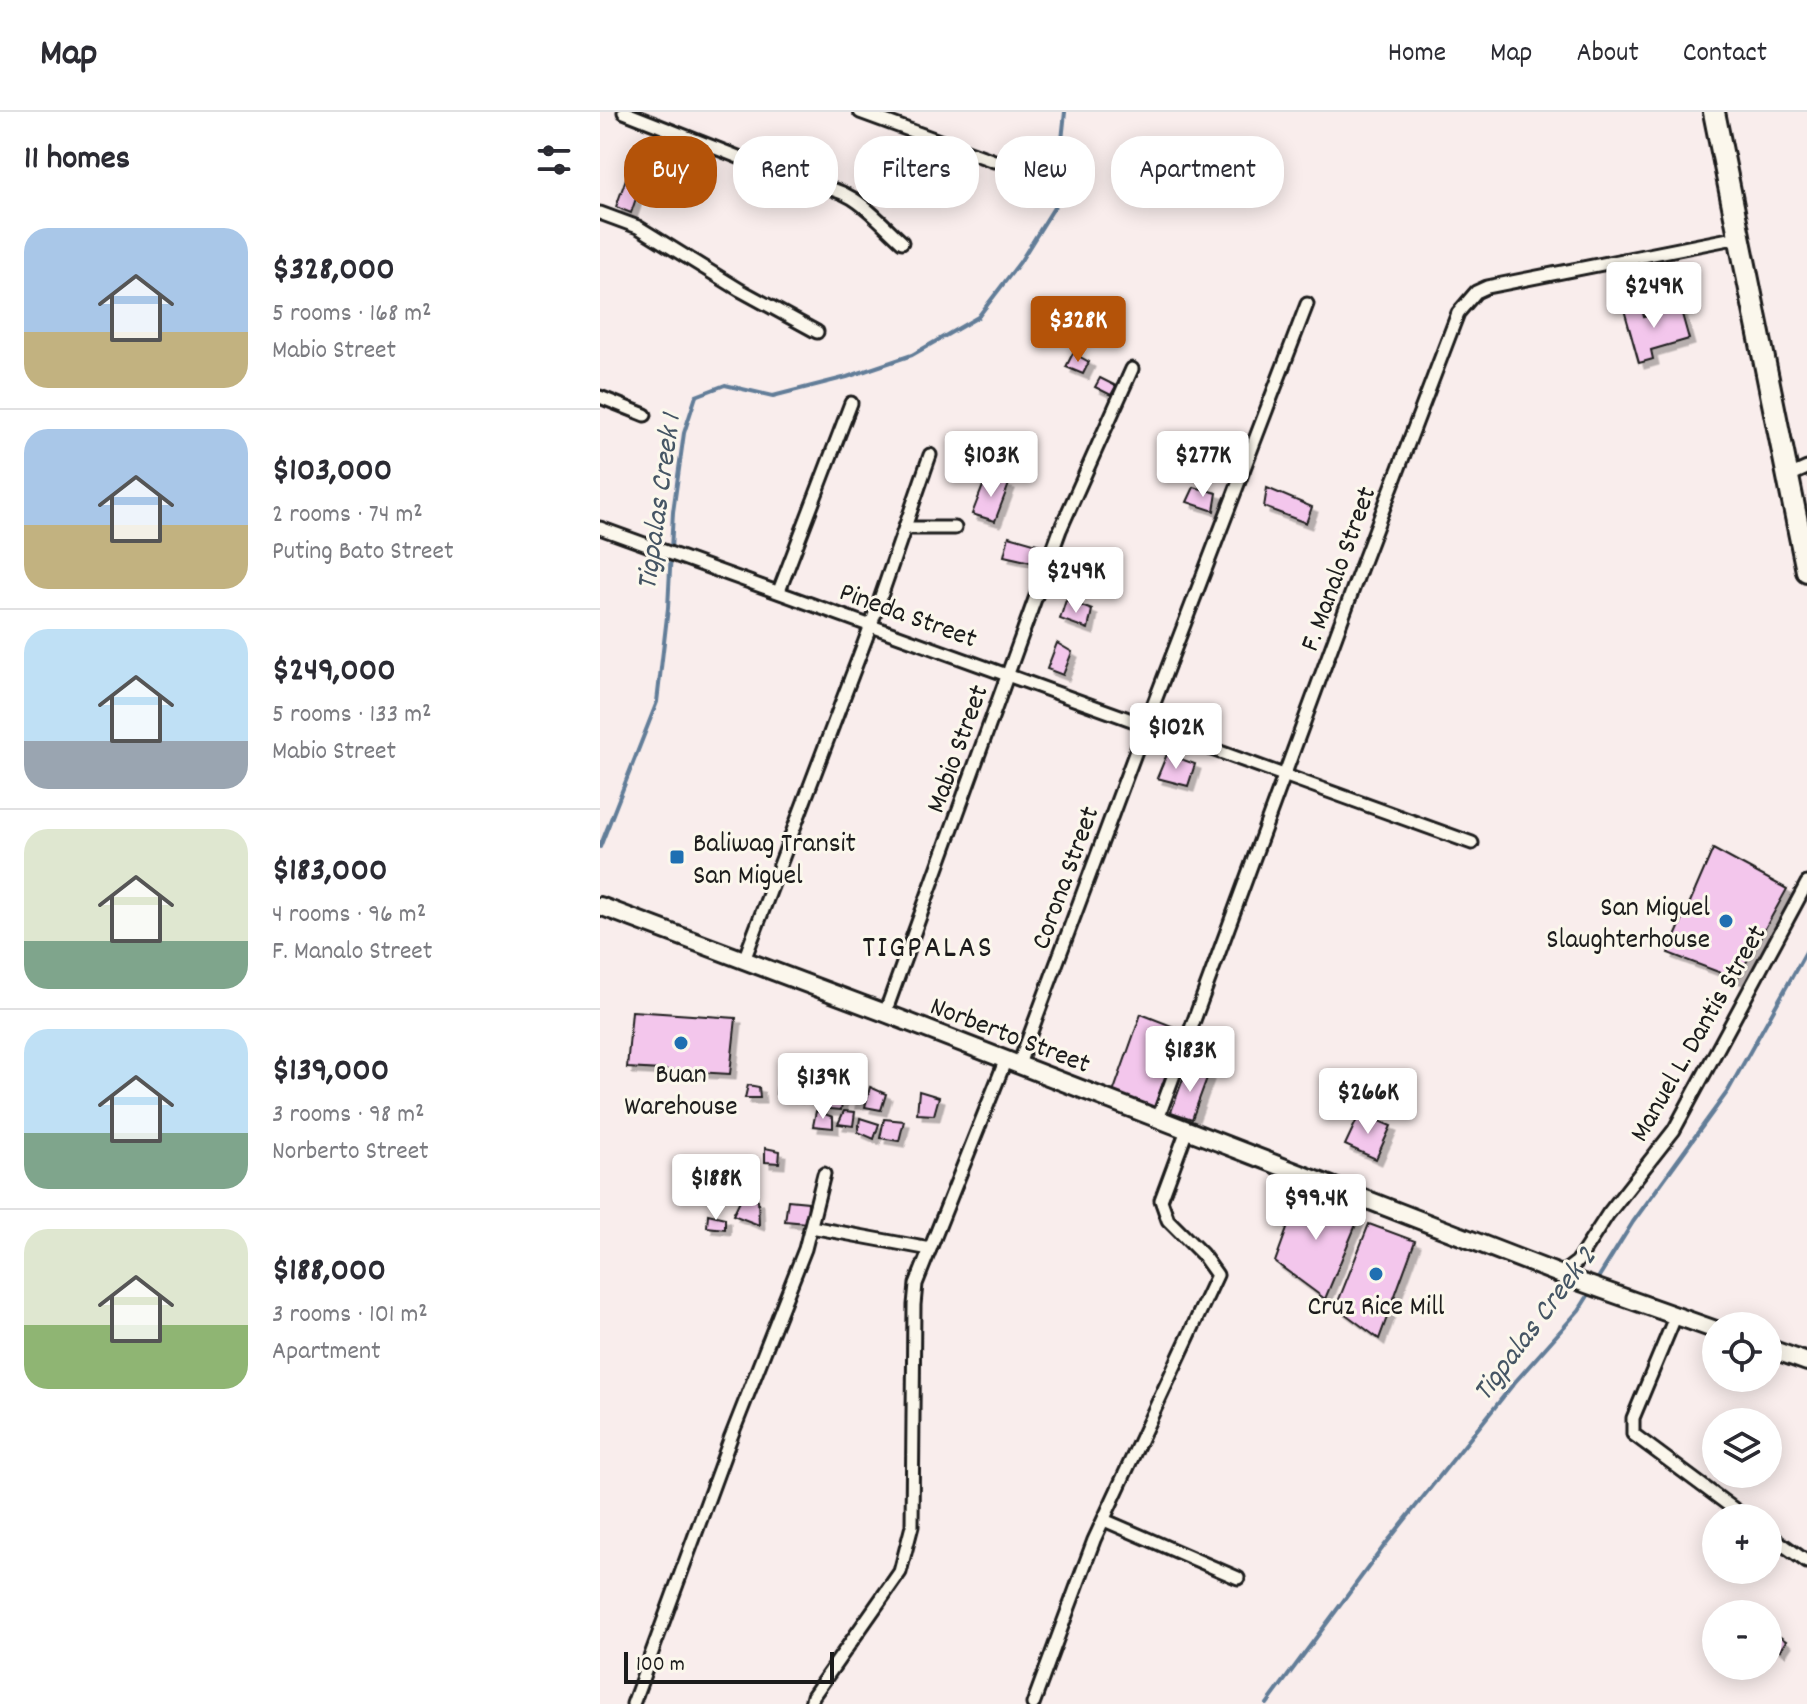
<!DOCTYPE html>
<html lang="en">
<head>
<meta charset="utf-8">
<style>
	:root { --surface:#fff; --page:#f7f7f7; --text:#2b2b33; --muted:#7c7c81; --line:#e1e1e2; --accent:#b45309 }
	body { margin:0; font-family:Dekko,sans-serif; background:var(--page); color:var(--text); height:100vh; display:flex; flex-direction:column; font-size:30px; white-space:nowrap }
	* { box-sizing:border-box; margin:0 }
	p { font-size:26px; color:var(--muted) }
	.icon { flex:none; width:44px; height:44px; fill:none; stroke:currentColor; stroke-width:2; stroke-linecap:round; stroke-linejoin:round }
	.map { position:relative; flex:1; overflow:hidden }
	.sheet { display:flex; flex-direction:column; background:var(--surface); width:600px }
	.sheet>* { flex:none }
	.banner { position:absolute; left:24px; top:24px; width:760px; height:72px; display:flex; gap:16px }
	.buttons { position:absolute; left:1102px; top:1200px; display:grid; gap:16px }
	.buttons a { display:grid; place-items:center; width:80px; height:80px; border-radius:50%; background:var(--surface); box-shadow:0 4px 20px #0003; font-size:40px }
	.scale { position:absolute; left:24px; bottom:20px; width:210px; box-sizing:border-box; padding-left:8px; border:4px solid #1c1c1c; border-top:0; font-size:22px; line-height:28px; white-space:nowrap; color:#1c1c1c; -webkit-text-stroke:6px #fbf7ec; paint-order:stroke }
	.price { position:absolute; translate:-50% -68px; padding:0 18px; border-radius:8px; background:#fff; color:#222; font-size:26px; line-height:52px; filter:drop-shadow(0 2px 4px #0008) }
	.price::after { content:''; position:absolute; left:50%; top:48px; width:24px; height:18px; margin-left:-12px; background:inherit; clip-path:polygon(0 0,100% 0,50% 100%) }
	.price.current { background:var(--accent); color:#fff }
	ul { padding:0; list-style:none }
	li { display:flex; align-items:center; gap:24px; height:200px; padding:0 24px }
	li+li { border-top:2px solid var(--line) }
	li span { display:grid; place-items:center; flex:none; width:224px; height:160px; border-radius:24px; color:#555 }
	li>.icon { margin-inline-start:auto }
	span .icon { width:96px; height:96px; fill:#fffc; stroke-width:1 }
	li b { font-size:34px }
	h2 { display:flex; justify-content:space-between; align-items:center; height:96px; padding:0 24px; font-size:34px }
	.pill { padding:0 28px; border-radius:32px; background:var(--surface); box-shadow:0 4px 20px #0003; font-size:28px; line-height:72px }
	.pill.current { background:var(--accent); color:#fff }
	header { display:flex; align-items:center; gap:48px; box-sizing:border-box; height:112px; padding:0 40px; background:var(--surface); border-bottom:2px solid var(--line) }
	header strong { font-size:38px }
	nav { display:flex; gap:44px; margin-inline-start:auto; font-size:28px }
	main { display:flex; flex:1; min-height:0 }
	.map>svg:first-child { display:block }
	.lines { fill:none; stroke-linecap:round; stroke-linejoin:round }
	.stream { stroke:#627d98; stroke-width:4 }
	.building { fill:#f3c6ec; stroke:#1c1c1c; stroke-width:2; filter:url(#shadow) }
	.street-casing { stroke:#1c1c1c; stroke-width:17 }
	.secondary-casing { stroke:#1c1c1c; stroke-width:22 }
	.highway-casing { stroke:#1c1c1c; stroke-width:26 }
	.street { stroke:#fbf7ec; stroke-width:11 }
	.secondary { stroke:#fbf7ec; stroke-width:16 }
	.highway { stroke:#fbf7ec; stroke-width:20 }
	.poi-dot { fill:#1f6fb2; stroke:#fbf7ec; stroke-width:3 }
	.labels { text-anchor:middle; stroke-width:6; stroke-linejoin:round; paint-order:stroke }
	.street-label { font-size:28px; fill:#1c1c1c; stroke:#fbf7ec }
	.poi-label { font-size:28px; fill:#1c1c1c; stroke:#fbf7ec }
	.water-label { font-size:30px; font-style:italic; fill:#455564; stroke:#fbf7ec }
	.quarter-label { font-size:32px; letter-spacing:2px; fill:#1c1c1c; stroke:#fbf7ec }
</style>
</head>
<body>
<header>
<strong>Map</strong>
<nav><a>Home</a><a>Map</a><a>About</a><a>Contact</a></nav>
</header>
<main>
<section class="sheet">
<h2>11 homes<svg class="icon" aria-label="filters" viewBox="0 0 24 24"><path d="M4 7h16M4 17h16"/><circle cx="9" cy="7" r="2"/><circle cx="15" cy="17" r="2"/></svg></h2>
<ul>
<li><span style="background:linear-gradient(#a9c7e8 65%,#c2b280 0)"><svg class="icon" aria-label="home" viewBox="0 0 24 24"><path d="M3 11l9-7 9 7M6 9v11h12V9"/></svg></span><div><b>$328,000</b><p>5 rooms · 168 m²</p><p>Mabio Street</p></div></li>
<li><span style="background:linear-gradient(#a9c7e8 60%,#c2b280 0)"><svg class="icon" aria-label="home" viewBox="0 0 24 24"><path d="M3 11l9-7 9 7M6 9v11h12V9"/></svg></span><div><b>$103,000</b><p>2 rooms · 74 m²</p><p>Puting Bato Street</p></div></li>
<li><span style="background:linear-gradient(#bfe0f5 70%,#9aa5b1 0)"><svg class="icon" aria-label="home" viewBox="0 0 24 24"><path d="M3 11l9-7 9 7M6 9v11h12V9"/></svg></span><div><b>$249,000</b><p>5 rooms · 133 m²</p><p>Mabio Street</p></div></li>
<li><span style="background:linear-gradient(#dfe7d0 70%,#7fa58c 0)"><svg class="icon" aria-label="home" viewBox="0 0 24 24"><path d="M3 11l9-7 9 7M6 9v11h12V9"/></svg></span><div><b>$183,000</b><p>4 rooms · 96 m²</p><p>F. Manalo Street</p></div></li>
<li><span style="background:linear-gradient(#bfe0f5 65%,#7fa58c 0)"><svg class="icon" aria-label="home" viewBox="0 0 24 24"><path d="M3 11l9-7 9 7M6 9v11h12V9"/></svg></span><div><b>$139,000</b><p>3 rooms · 98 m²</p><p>Norberto Street</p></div></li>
<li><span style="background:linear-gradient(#dfe7d0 60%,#8fb573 0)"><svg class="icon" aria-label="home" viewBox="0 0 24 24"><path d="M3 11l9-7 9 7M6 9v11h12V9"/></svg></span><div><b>$188,000</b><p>3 rooms · 101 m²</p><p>Apartment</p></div></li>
</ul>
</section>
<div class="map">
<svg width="1207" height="1592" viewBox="0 0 1207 1592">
	<defs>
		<filter id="shadow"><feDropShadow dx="5.5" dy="5.5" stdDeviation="0" flood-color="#0004"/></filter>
	</defs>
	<rect width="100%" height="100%" fill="#f9edec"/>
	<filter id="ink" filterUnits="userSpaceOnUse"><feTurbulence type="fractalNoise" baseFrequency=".0125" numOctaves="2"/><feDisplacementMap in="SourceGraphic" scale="16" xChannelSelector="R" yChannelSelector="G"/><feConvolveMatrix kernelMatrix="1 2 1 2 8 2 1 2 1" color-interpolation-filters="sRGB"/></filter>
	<g filter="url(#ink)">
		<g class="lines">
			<!-- stream -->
			<g class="stream">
				<path d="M 0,735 L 57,590 L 68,496 L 73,400 L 84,321 L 96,284 L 125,273 L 173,284 L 247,265 L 312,243 L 378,205 L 420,150 L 455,94 L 465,0"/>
				<path d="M 995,1171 L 1033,1110 L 1128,979 L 1207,838"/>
				<path d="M 667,1592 L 784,1434 L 915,1270 L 979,1198 L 991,1179"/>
			</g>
		</g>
		<!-- building -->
		<g class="building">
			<path d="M 29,58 L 44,63 L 31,101 L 16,95 Z"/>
			<path d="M 1040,190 L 1044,205 L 1080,195 L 1089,227 L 1051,238 L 1053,247 L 1039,251 L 1023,194 Z"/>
			<path d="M 473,241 L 489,250 L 483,262 L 466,255 Z"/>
			<path d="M 500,266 L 516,274 L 511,283 L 495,275 Z"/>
			<path d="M 386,366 L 409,372 L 395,409 L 372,402 Z"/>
			<path d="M 594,375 L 617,381 L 614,399 L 587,390 Z"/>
			<path d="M 667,376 L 712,395 L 706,411 L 664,395 Z"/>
			<path d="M 409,424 L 441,433 L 431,450 L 404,444 Z"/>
			<path d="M 478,442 L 505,453 L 497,471 L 471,463 Z"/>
			<path d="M 466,488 L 492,498 L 488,517 L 460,507 Z"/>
			<path d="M 457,531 L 472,540 L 463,563 L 447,557 Z"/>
			<path d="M 567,642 L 595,652 L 588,674 L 557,666 Z"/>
			<path d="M 1113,737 L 1187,777 L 1137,867 L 1068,841 Z"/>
			<path d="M 32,899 L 136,906 L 130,962 L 27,956 Z"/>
			<path d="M 541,902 L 582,918 L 554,996 L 513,981 Z"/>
			<path d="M 587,956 L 608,963 L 592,1007 L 571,1000 Z"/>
			<path d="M 178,965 L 196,967 L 197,986 L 176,982 Z"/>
			<path d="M 148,973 L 159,975 L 160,986 L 145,986 Z"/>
			<path d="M 270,975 L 286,982 L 281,998 L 265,995 Z"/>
			<path d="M 221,977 L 243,983 L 241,998 L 220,996 Z"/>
			<path d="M 253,978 L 264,979 L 263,991 L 250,991 Z"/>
			<path d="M 253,978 L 264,979 L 263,991 L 250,991 Z"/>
			<path d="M 319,979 L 339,985 L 334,1003 L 317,1002 Z"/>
			<path d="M 216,999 L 233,1005 L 233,1016 L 213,1014 Z"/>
			<path d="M 244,999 L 255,1000 L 253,1014 L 238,1012 Z"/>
			<path d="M 760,1001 L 791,1014 L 776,1047 L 745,1033 Z"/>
			<path d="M 260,1006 L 279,1012 L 274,1027 L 258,1020 Z"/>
			<path d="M 284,1007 L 304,1009 L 299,1029 L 280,1026 Z"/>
			<path d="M 165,1036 L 180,1039 L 179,1051 L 165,1050 Z"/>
			<path d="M 124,1063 L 138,1065 L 138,1081 L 122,1081 Z"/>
			<path d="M 700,1081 L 760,1103 L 725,1187 L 675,1150 Z"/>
			<path d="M 141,1086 L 158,1088 L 159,1113 L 133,1103 Z"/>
			<path d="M 188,1088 L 208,1090 L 207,1111 L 185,1109 Z"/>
			<path d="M 108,1102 L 125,1106 L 125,1117 L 107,1115 Z"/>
			<path d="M 769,1112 L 815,1129 L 779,1227 L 736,1195 Z"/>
			<path d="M 1169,1517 L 1186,1529 L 1180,1538 L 1168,1530 Z"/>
		</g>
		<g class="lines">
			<!-- street casing -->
			<g class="street-casing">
				<g id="street">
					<path d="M 24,0 L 207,72 C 255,77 268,99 302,130"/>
					<path d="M 260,0 L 394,49"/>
					<path d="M 0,101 L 38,115 L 140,178 L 217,220"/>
					<path d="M 0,285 L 45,303"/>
					<path d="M 1189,364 L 1207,356"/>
					<path d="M 0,416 L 872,731"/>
					<path d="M 305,416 L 355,416"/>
					<path d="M 179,479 L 251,291"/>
					<path d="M 144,848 L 271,513 L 330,343"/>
					<path d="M 285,901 L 460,418 L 532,257"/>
					<path d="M 419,952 L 546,612 L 707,192"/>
					<path d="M 558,1006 L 760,458 L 858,201 L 876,180 L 887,175 L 1139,125"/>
					<path d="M 211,1115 L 330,1137"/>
					<path d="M 961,1162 L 977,1150 L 1008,1102 L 1074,1018 L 1207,771"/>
					<path d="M 1076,1203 L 1033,1306 L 1033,1322 L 1146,1406"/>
					<path d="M 504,1408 L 638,1466"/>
					<path d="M 1168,1422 L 1207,1450"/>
					<path d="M 33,1592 L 131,1325 L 205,1137 L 224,1062"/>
					<path d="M 211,1592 L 213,1584 L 300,1460 L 312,1414 L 314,1193 L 316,1172 L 406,947"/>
					<path d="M 433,1592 L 494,1428 L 617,1163 L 602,1142 L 568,1108 L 561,1088 L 587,1018"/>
				</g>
			</g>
			<!-- secondary casing -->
			<g class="secondary-casing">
				<g id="secondary">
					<path d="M 0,794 L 285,901 L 972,1167 L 1116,1218"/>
					<path d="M 1168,1236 L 1207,1250"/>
				</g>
			</g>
			<!-- highway casing -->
			<g class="highway-casing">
				<path id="highway" d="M 1114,0 L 1207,459"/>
			</g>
			<!-- street -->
			<use href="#street" class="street"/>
			<!-- secondary -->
			<use href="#secondary" class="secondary"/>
			<!-- highway -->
			<use href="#highway" class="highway"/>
		</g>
	</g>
	<!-- markers -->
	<g class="poi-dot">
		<rect x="69" y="737" width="16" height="16" rx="4"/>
		<circle cx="1126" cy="809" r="8"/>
		<circle cx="81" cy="931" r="8"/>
		<circle cx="776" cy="1162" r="8"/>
	</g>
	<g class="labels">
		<!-- street labels -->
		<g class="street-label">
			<text transform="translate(736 456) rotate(-70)" y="10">F. Manalo Street</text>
			<text transform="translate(309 501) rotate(20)" y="10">Pineda Street</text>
			<text transform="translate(355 636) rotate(-70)" y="10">Mabio Street</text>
			<text transform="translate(463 765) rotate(-70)" y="10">Corona Street</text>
			<text transform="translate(1096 920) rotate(-60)" y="10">Manuel L. Dantis Street</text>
			<text transform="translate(411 921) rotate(21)" y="10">Norberto Street</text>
		</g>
		<!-- poi labels -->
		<g class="poi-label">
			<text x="93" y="739" text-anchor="start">Baliwag Transit<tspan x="93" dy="32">San Miguel</tspan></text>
			<text x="1110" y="803" text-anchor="end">San Miguel<tspan x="1110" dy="32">Slaughterhouse</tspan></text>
			<text x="81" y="970">Buan<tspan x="81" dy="32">Warehouse</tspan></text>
			<text x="776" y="1202">Cruz Rice Mill</text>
		</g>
		<!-- water labels -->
		<g class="water-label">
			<text transform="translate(57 390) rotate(-82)" y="10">Tigpalas Creek 1</text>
			<text transform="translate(933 1211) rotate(-53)" y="10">Tigpalas Creek 2</text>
		</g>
		<!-- quarter labels -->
		<g class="quarter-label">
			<text x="328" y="844">TIGPALAS</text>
		</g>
	</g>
</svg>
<div class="buttons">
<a><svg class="icon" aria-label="locate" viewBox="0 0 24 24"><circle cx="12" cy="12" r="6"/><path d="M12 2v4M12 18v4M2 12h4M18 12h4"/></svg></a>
<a><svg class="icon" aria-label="layers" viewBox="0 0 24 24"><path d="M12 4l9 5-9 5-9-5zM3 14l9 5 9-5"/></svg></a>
<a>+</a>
<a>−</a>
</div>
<div class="scale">100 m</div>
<b class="price" style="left:1054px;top:218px">$249K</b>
<b class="price current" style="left:478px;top:252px">$328K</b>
<b class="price" style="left:391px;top:387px">$103K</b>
<b class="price" style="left:603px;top:387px">$277K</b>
<b class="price" style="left:476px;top:503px">$249K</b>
<b class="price" style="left:576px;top:659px">$102K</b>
<b class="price" style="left:590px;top:982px">$183K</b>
<b class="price" style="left:223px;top:1009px">$139K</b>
<b class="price" style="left:768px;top:1024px">$266K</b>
<b class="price" style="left:116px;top:1110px">$188K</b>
<b class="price" style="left:716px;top:1130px">$99.4K</b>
<div class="banner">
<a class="pill current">Buy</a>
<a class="pill">Rent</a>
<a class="pill">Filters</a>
<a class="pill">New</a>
<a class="pill">Apartment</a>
</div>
</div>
</main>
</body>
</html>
